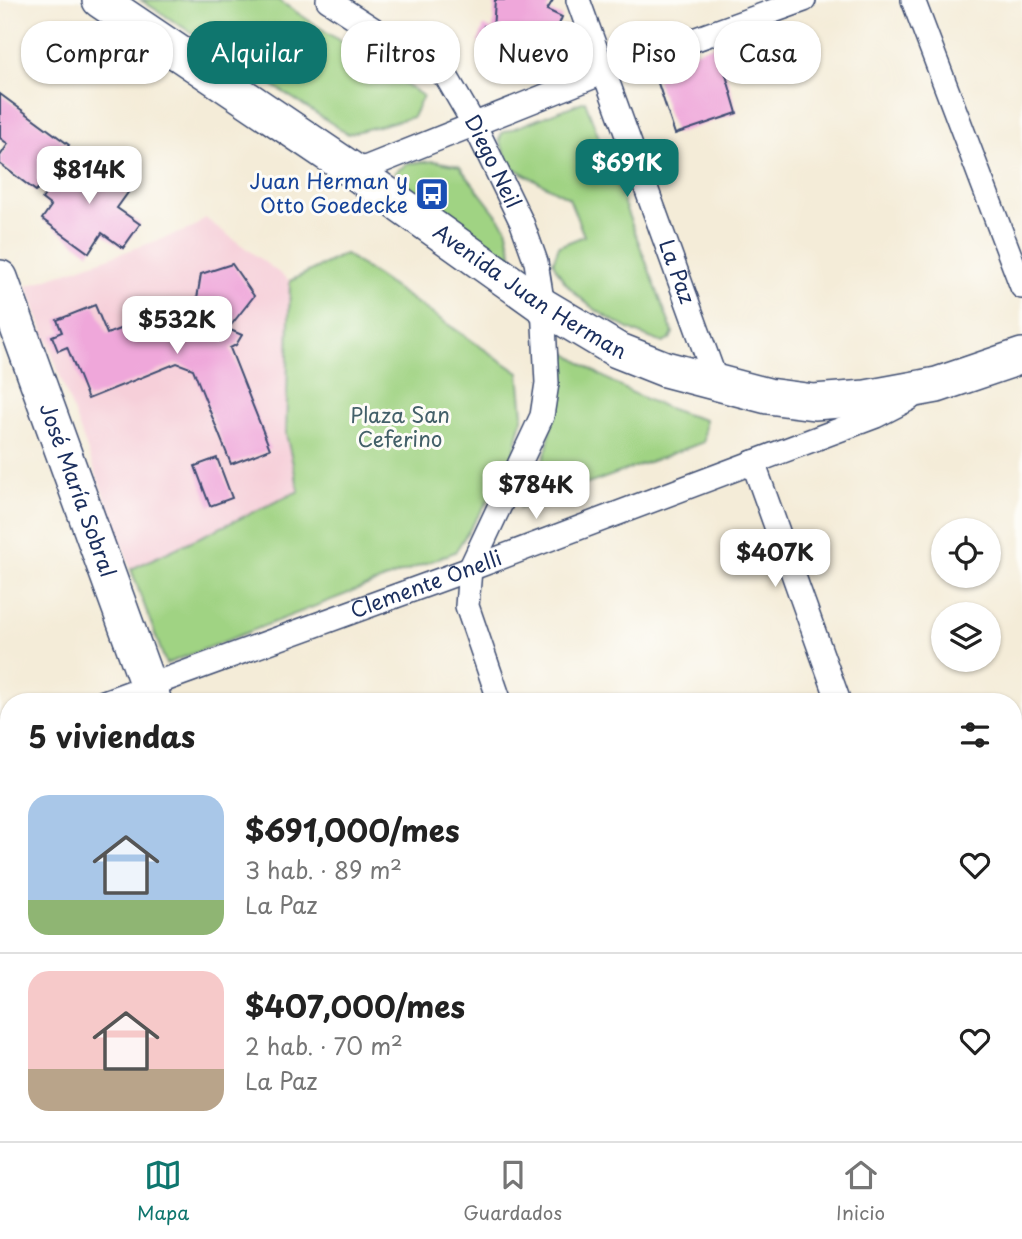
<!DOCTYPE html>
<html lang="es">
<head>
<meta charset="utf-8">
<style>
	:root { --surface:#fff; --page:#f2f2f2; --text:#222; --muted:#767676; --line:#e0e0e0; --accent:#0f766e }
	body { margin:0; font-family:"Playpen Sans",sans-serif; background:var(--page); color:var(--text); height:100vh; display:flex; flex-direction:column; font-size:26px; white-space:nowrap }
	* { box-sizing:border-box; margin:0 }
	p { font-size:23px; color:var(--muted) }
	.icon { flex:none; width:38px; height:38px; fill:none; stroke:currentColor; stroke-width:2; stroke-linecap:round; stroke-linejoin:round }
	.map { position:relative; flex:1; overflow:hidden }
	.side { position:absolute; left:0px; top:693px; width:1022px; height:448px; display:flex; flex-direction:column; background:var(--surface); border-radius:28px 28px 0 0; box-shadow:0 2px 5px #0004 }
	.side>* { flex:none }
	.hud { position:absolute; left:21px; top:21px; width:980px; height:63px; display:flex; gap:14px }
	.fabs { position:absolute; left:931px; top:518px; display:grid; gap:14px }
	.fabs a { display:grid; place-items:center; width:70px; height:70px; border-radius:50%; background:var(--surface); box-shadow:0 2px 5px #0004; font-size:35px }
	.price { position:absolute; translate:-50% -60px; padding:0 16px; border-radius:14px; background:#fff; color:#222; font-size:23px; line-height:46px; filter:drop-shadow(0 2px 4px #0008) }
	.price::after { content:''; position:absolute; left:50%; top:42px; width:21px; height:16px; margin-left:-10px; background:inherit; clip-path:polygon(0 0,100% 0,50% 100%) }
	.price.selected { background:var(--accent); color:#fff }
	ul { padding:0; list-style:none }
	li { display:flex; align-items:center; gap:21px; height:175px; padding:0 28px }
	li+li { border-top:2px solid var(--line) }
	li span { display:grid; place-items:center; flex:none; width:196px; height:140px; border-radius:21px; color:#555 }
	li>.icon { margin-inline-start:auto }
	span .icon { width:84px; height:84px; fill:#fffc; stroke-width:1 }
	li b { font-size:30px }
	h2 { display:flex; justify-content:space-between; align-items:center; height:84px; padding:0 28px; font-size:30px }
	.tag { padding:0 24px; border-radius:28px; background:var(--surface); box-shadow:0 2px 5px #0004; font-size:24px; line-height:63px }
	.tag.selected { background:var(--accent); color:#fff }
	.tabs { display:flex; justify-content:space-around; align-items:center; height:98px; border-top:2px solid var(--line); background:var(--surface); font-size:19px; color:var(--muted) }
	.tabs a { display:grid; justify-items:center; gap:4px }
	.tabs .selected { color:var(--accent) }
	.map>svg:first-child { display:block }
	.built { fill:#f6cfd9 }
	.green { fill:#a0d383; stroke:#5e8170; stroke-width:2 }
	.building { fill:#efa7da }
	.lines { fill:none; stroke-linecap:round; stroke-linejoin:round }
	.minor-casing { stroke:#3c4b70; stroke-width:26 }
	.primary-casing { stroke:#3c4b70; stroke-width:38 }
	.minor { stroke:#fff; stroke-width:23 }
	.primary { stroke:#fff; stroke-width:35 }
	.labels { text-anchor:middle; stroke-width:6; stroke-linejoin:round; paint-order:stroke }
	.street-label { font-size:21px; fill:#1b2f5e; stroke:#fdfcf7 }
	.transit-label { font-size:21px; fill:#164399; stroke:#fdfcf7; text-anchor:end }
	.park-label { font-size:21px; fill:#436069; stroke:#fdfcf7 }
</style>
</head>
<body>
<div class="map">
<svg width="1022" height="1141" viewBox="0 0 1022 1141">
	<rect width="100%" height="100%" fill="#fdfcf7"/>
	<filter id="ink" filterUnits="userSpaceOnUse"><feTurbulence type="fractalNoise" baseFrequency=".0143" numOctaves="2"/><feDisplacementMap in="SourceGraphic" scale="14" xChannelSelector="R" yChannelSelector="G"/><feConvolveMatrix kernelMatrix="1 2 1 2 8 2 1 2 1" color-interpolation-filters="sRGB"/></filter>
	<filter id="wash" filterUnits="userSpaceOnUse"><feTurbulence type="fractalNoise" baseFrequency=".00686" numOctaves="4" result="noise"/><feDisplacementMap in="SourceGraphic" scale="28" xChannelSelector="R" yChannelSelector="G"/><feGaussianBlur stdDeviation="1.57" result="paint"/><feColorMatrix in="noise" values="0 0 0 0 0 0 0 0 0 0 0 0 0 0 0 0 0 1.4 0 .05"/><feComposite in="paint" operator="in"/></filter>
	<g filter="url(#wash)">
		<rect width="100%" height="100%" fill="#f4ecd8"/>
		<!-- built -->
		<path class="built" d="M 205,218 L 290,281 L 286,434 L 299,491 L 131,569 L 27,286 L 193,228 Z"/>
		<!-- green -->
		<g class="green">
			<path d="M 141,0 L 278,0 L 423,96 L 413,117 L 348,134 Z"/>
			<path d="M 585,101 L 673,333 L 670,339 L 663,343 C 623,329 570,302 553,262 L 559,246 L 584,236 L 569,198 L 511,167 L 499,140 L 502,133 Z"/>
			<path d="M 435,161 L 459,166 L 506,227 L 514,263 L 402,182 L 395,172 L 409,163 Z"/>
			<path d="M 345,254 L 519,373 L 523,415 L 511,465 L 455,552 L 166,664 L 131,569 L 299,491 L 286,434 L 290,281 Z"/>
			<path d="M 566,353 C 614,385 649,405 705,420 L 704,442 L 519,509 L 538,476 L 547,448 Z"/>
		</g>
		<g id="blocks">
			<!-- building -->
			<g class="building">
				<path d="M 495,0 L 553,0 L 547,10 L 562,17 L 554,37 L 568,44 L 562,58 L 547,52 L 540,68 L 478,42 L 484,26 L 493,30 Z"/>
				<path d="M 717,44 L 737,113 L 675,134 L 657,80 L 666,62 Z"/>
				<path d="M 0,94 L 69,145 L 36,191 L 0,164 L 0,156 L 8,144 L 0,138 Z"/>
				<path d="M 89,157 L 132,187 L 117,208 L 140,224 L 123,248 L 102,233 L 89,253 L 42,219 L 51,206 L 42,199 L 66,164 L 78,173 Z"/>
				<path d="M 232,264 L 254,296 L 228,329 L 242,335 L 236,345 L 230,348 L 270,449 L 231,464 L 193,369 L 177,363 L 88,399 L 67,347 L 58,351 L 52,336 L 62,332 L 57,320 L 95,305 L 107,334 L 122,328 L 127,339 L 176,320 L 173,313 L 187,307 L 189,314 L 195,311 L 201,274 Z"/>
				<path d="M 217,458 L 232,498 L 210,506 L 195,466 Z"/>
			</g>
		</g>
	</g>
	<g filter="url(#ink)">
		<use href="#blocks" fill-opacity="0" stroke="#3c4b70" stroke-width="2"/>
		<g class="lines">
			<!-- minor casing -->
			<g class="minor-casing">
				<g id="minor">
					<path id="s1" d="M 328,0 L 446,76 L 475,126 L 522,223 L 536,262 L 543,306 L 547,383 L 542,416 L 470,569 L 467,606 L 500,702"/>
					<path id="s2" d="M 578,0 L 717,384"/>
					<path d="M 913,0 L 1022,287"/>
					<path d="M 355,172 L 605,72 L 804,0"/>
					<path d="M 753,462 L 839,702"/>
					<path id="s3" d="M 104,702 L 470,569 L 876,416 L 909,399"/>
					<path d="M 0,738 L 9,735"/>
					<path d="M 0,851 L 9,873"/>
					<path d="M 1013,1043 L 1022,1040"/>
					<path d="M 654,1132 L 657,1141"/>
					<path d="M 994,1132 L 997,1141"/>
					<path d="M 294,1141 L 313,1134"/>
				</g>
			</g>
			<!-- primary casing -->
			<g class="primary-casing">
				<g id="primary">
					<path id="s4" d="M 100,0 L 355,172 L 543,306 L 617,350 L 665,369 L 768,396 L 814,402 L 866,398 L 937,385 L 1022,356"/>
					<path id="s5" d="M 0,278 L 154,702"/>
					<path d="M 1013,804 L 1022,801"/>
				</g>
			</g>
			<!-- minor -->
			<use href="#minor" class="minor"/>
			<!-- primary -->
			<use href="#primary" class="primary"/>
		</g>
	</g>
	<!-- icons -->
	<defs>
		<g id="bus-square" transform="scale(1.75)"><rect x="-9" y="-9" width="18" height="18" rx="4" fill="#1a4fb4" stroke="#fdfcf7"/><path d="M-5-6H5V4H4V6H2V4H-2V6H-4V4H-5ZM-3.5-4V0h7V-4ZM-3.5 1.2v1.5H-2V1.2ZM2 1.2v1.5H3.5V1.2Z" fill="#fff"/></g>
	</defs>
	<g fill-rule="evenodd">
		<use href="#bus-square" x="432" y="194"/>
	</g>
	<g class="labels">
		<!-- street labels -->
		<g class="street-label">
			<text dy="7" stroke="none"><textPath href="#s1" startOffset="238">Diego Neil</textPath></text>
			<text dy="7" stroke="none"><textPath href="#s2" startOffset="289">La Paz</textPath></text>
			<text dy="7" stroke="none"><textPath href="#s4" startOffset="520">Avenida Juan Herman</textPath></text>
			<text dy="7" stroke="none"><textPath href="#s5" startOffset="226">José María Sobral</textPath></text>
			<text dy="7" stroke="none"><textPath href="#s3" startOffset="343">Clemente Onelli</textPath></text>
		</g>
		<!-- transit labels -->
		<g class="transit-label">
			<text x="408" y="189">Juan Herman y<tspan x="408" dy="24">Otto Goedecke</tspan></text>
		</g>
		<!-- park labels -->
		<g class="park-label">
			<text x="400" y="423">Plaza San<tspan x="400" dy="24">Ceferino</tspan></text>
		</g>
	</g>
</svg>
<div class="fabs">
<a><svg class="icon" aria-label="locate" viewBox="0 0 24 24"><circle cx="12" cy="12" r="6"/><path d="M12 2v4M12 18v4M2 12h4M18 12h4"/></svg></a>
<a><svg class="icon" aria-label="layers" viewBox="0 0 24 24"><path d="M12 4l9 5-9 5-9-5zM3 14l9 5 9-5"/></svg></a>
</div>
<b class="price selected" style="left:627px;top:199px">$691K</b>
<b class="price" style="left:89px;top:206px">$814K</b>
<b class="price" style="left:177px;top:356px">$532K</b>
<b class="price" style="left:536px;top:521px">$784K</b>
<b class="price" style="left:775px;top:589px">$407K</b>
<div class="hud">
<a class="tag">Comprar</a>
<a class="tag selected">Alquilar</a>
<a class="tag">Filtros</a>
<a class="tag">Nuevo</a>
<a class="tag">Piso</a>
<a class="tag">Casa</a>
</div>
<section class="side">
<h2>5 viviendas<svg class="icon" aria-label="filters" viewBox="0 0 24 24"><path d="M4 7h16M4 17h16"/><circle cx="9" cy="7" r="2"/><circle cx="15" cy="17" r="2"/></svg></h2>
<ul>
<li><span style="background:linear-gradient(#a9c7e8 75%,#8fb573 0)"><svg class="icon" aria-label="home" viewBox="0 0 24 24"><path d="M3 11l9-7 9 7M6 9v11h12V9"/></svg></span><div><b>$691,000/mes</b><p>3 hab. · 89 m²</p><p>La Paz</p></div><svg class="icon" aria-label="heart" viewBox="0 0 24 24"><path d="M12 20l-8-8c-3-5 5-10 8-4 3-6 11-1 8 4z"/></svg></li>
<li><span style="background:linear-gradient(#f6c9c9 70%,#b9a48a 0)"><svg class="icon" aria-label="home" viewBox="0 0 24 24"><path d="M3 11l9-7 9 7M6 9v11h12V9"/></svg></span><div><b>$407,000/mes</b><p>2 hab. · 70 m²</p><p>La Paz</p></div><svg class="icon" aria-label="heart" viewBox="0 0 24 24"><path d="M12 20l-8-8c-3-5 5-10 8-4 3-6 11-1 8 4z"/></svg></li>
</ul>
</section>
</div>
<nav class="tabs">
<a class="selected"><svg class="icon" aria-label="map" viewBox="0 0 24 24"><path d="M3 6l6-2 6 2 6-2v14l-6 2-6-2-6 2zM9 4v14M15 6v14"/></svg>Mapa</a>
<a><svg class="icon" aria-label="saved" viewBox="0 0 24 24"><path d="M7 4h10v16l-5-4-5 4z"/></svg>Guardados</a>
<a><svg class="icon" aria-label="home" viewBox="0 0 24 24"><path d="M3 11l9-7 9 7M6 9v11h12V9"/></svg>Inicio</a>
</nav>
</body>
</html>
